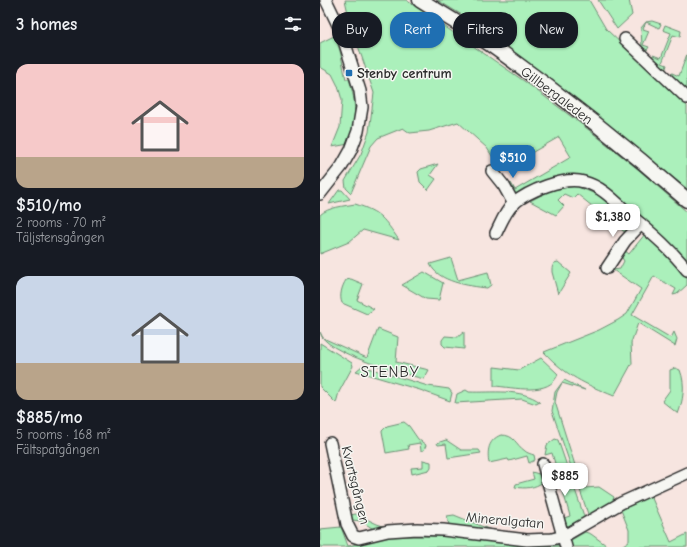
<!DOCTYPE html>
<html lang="en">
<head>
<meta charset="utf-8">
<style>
	:root { --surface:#171b24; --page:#20242c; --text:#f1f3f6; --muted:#9ea1a6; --accent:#1f6fb2 }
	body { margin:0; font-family:"Comic Neue",sans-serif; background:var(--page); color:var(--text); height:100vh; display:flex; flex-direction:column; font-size:15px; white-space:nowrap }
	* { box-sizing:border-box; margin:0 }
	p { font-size:13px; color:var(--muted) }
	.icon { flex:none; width:22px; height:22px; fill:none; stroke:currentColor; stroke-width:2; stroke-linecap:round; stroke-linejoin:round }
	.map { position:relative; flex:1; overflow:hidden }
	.panel { display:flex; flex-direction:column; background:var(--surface); width:320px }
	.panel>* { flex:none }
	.top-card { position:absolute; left:12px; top:12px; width:295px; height:36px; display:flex; gap:8px }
	.price { position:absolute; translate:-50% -34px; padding:0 9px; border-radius:8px; background:#fff; color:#222; font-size:13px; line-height:26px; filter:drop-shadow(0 1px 2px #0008) }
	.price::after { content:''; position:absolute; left:50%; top:24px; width:12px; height:9px; margin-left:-6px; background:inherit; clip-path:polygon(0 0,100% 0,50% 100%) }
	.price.active { background:var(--accent); color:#fff }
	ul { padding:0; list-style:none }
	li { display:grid; align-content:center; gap:8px; height:212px; padding:0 16px }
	li span { display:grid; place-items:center; height:124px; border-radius:12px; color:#555 }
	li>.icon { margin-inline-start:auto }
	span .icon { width:72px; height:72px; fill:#fffc; stroke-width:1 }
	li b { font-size:17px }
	h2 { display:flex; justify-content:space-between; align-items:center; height:48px; padding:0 16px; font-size:17px }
	.tag { padding:0 14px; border-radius:16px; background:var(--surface); box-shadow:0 1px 3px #0004; font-size:14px; line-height:36px }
	.tag.active { background:var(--accent); color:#fff }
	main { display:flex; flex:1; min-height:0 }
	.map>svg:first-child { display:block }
	.green { fill:#abf0bb; stroke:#6b8e73 }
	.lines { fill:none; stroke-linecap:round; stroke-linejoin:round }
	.minor-casing { stroke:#2b2b2b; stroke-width:14 }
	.major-casing { stroke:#2b2b2b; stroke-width:17 }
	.minor { stroke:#f6f6f2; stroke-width:11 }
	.major { stroke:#f6f6f2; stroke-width:14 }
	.poi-dot { fill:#1f6fb2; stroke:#f6f6f2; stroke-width:1.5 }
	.labels { text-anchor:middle; stroke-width:3; stroke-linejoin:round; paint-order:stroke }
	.poi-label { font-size:14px; font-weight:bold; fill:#2b2b2b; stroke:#f6f6f2; text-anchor:start }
	.street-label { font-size:14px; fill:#2b2b2b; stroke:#f6f6f2 }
	.neighbourhood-label { font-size:15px; letter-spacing:1px; fill:#2b2b2b; stroke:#f6f6f2 }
</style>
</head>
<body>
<main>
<section class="panel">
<h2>3 homes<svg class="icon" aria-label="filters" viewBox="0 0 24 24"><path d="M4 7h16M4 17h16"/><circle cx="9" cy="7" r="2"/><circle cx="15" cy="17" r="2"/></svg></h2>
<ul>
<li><span style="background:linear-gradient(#f6c9c9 75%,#b9a48a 0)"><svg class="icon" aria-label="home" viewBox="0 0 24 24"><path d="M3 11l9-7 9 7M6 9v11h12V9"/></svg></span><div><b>$510/mo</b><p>2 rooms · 70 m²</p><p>Täljstensgången</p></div></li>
<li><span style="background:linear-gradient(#c9d6e8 70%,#b9a48a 0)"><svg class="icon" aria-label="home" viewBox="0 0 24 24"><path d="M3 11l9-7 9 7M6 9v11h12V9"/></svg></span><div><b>$885/mo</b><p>5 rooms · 168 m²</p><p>Fältspatgången</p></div></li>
</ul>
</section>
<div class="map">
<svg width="367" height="547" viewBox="0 0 367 547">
	<rect width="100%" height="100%" fill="#f7e5e0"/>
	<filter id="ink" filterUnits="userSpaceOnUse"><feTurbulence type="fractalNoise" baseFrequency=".025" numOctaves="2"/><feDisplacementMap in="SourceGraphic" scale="8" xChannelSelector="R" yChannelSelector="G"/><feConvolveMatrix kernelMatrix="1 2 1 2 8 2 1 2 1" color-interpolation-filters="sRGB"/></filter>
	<g filter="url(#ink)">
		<!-- green -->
		<g class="green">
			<path d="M 25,0 L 86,0 L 204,81 L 269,130 L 319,170 L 367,212 L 367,262 C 340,230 307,203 272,180 L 195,196 L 189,187 L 191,183 L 195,190 L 251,157 L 239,137 L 187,167 L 177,164 L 167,148 L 138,122 L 109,131 L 90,133 L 83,128 L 58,138 L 51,146 L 31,193 L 26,188 L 25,181 L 41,154 L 49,132 L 54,93 L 30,22 Z"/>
			<path d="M 117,0 L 269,0 L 286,29 L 367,106 L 367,189 L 287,123 L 147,18 Z"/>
			<path d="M 278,0 L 309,0 L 312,15 L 297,29 Z"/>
			<path d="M 332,21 L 341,24 L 339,28 L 326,22 L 323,29 L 329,31 L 323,45 L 329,47 L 327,50 L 322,47 L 321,28 L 326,22 Z"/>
			<path d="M 345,25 L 361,31 L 360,37 L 353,35 L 342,63 L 347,65 L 345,71 L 332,58 L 333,55 L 341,58 L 351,33 L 343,30 Z"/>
			<path d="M 14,36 C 22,50 22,65 26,79 L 29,79 C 37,105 36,118 29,144 L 12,147 L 20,127 L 22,100 L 18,86 L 12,74 L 0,67 L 0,43 Z"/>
			<path d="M 367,54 L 367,92 L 351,77 L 352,73 L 359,76 Z"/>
			<path d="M 118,164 L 110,175 L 116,179 L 108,190 L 100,182 L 98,172 L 101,169 Z"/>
			<path d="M 256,186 L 278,195 L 310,221 L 314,225 L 307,234 L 257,194 L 253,198 L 244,194 L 238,200 L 244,206 L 236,215 L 210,201 L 231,190 Z"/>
			<path d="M 19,190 L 22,190 L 30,199 L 9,204 Z"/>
			<path d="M 35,204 C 61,212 64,219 79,240 L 43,230 L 29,242 L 0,254 L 0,215 C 8,207 25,206 35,204 Z"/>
			<path d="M 325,234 L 360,269 L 367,278 L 367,285 L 357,294 L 353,295 L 356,289 L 334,276 L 312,315 L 351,338 L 354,332 L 357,339 L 355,346 L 318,323 L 311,343 L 312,363 L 294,396 C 265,384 246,376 224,352 L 279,330 L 298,320 L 307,314 L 321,289 L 293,270 L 300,269 L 304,261 L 301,256 L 304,250 L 309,254 Z"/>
			<path d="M 131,258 L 138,280 L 168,272 L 171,285 L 167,288 C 149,286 118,282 110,264 Z"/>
			<path d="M 238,262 L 251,273 L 238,294 L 232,272 L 232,268 L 234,263 Z"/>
			<path d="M 104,272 L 123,283 L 119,300 L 106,299 L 82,285 Z"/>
			<path d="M 31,279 L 43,284 L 37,300 L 54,309 L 47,314 L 22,303 C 19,296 22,286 26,280 Z"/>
			<path d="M 58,329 L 78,337 L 76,362 L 109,370 L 104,379 C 85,374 3,353 0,332 L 3,338 L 47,358 Z"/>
			<path d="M 144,332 L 144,349 L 125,347 L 122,344 L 122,340 L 125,336 L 138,337 Z"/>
			<path d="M 0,343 L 32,363 L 33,366 L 19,392 L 16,403 L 0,387 Z"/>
			<path d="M 221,358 L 238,374 C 230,397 193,387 174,386 L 174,367 L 199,370 Z"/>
			<path d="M 42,366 L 108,386 L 129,389 L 132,393 L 130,401 L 100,390 L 36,371 Z"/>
			<path d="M 355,368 L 360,370 C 366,385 363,401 358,414 L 342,401 L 350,390 L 350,370 Z"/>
			<path d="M 244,380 L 265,390 L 242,383 L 237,392 L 235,402 L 260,481 L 257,484 L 232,411 L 235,392 Z"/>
			<path d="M 146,390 L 149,392 C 172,393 201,388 220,402 L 216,404 L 202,399 L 135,403 L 137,394 Z"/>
			<path d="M 84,422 L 89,426 L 98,439 L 106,445 L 104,450 L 101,451 L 100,443 L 88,445 L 89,449 L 66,453 L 62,431 L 67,426 Z"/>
			<path d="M 181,435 C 195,435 195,444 205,451 C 207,453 211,454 214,455 L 215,460 L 209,463 L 207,456 L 189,461 L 188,459 L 169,463 C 167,451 168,440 181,435 Z"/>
			<path d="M 235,439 L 238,440 L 265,519 L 249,527 L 246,524 L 244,518 L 250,516 L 232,453 L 225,455 L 227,445 Z"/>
			<path d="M 126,440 L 141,450 L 159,450 L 161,453 L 128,458 L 126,444 L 118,445 L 117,443 Z"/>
			<path d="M 103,460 L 111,462 L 111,467 L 109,470 L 92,474 L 91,468 L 103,467 Z"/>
			<path d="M 212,472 L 222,475 L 223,482 C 215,488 205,489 195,487 L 196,484 L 214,479 Z"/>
			<path d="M 279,487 L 294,497 L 292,503 L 269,517 L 260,490 L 264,488 Z"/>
			<path d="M 331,496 L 351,542 L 367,534 L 367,547 L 300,547 L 309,541 L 309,530 L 301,510 Z"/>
			<path d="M 36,514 L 57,524 L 66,527 L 55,530 L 41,521 L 32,520 L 29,515 Z"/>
			<path d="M 134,515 L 176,532 L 129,525 L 127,516 Z"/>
			<path d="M 21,527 L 28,546 L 72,536 L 128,536 L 208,546 L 238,545 L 240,547 L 0,547 L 0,529 Z"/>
			<path d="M 265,532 L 271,534 L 286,545 L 279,547 L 251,547 L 251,540 Z"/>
		</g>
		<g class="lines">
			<!-- minor casing -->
			<g class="minor-casing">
				<g id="minor">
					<path d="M 305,39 L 367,98"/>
					<path d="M 172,171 L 184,186 L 194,204"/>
					<path d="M 0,194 L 22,166 L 31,150 L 38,131 L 42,107 L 40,91 L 21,31 L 6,0"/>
					<path d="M 176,233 C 181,223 185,212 193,204 C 208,191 244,176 264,182 C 281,186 295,201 308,213 C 329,231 350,248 367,270"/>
					<path d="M 287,268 L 305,241 L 321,224"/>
					<path d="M 10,443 L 27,524 L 33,536 L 39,538 L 68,531 L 97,529 L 123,530 L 207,540 L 232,539 L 244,536 L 301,503 L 367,473"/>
					<path d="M 223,464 L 246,547"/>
				</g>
			</g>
			<!-- major casing -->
			<g class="major-casing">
				<path id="major" d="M 100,0 C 122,14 145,27 167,42 C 236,91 303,144 367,200"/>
			</g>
			<!-- minor -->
			<use href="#minor" class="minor"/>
			<!-- major -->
			<use href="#major" class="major"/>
		</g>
	</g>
	<!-- markers -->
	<rect class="poi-dot" x="25" y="69" width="8" height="8" rx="2"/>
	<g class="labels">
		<!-- poi labels -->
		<g class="poi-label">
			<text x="37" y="78">Stenby centrum</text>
		</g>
		<!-- street labels -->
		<g class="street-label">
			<text transform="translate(237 95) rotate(37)" y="5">Gillbergaleden</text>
			<text transform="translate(36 485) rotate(76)" y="5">Kvartsgången</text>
			<text transform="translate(185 520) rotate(5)" y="5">Mineralgatan</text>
		</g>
		<!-- neighbourhood labels -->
		<g class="neighbourhood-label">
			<text x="70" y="377">STENBY</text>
		</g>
	</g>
</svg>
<b class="price active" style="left:193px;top:179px">$510</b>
<b class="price" style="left:293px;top:238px">$1,380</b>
<b class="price" style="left:245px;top:497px">$885</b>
<div class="top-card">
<a class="tag">Buy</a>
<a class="tag active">Rent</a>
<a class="tag">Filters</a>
<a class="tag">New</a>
</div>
</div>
</main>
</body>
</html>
